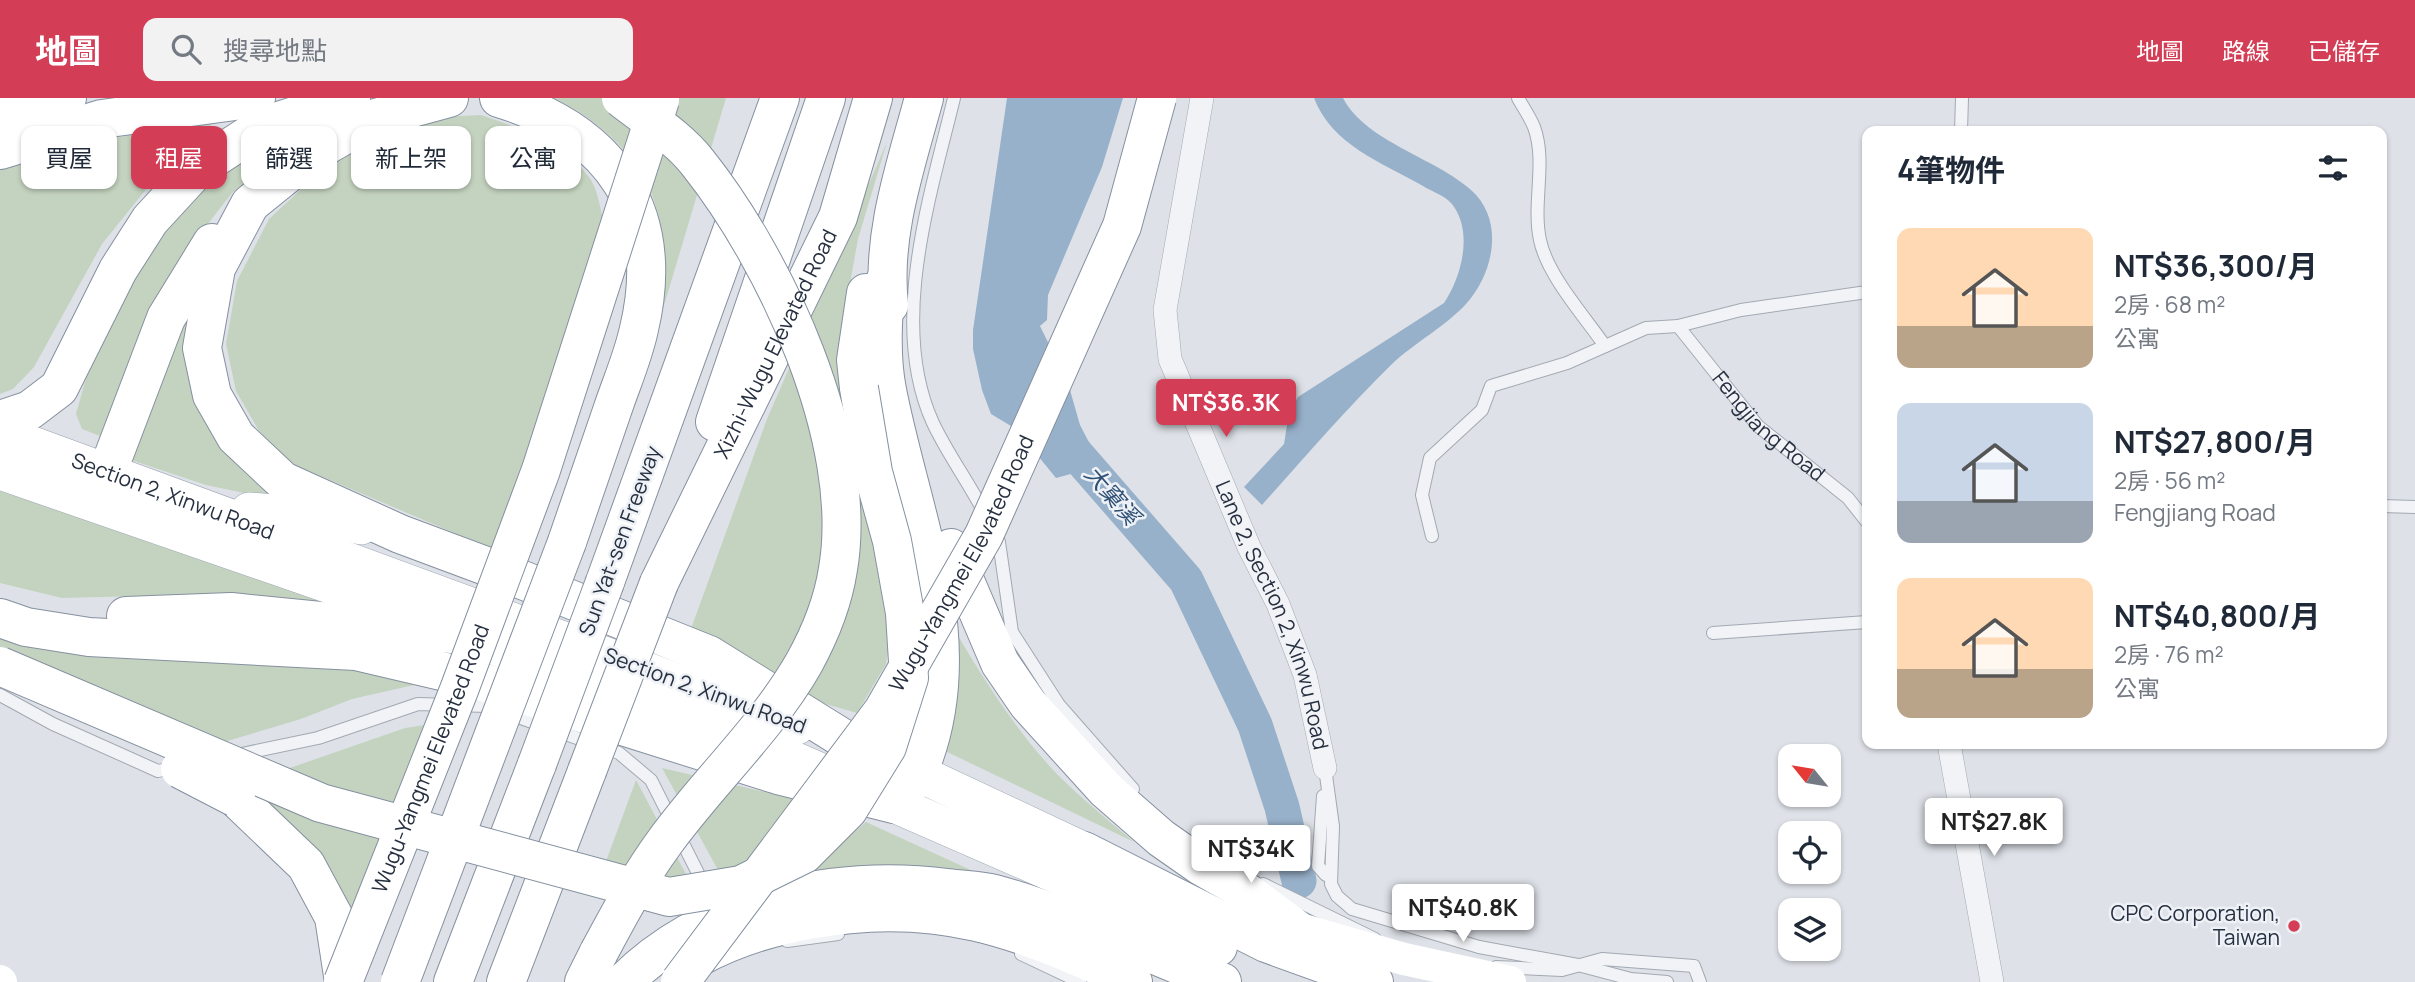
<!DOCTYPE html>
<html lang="zh-TW">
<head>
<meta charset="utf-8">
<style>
	:root { --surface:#fff; --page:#f2f2f3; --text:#1f2937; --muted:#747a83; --accent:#d33d56 }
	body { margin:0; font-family:Manrope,"Noto Sans TC",sans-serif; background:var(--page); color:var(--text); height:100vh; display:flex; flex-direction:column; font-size:26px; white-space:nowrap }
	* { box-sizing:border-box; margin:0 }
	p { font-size:23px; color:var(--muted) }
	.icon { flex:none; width:38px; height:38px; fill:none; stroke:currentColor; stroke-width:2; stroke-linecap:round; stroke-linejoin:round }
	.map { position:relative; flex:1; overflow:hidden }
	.panel { position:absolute; left:1862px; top:28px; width:525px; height:623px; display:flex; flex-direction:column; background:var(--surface); border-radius:14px; box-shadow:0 2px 5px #0004 }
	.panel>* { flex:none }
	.top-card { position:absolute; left:21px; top:28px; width:665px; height:63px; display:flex; gap:14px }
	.needle { width:46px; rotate:300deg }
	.tools { position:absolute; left:1778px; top:646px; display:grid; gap:14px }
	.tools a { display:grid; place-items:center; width:63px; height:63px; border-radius:14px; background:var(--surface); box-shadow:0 2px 5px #0004; font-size:35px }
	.price { position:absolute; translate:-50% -60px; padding:0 16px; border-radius:7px; background:#fff; color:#222; font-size:23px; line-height:46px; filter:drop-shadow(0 2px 4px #0008) }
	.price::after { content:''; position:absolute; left:50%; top:42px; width:21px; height:16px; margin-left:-10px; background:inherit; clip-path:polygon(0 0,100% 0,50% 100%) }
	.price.current { background:var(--accent); color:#fff }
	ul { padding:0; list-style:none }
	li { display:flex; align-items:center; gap:21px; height:175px; padding:0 35px }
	li span { display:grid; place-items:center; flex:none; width:196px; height:140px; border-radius:14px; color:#555 }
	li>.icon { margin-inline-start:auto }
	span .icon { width:84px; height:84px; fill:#fffc; stroke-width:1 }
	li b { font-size:30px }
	h2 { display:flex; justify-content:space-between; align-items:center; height:84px; padding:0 35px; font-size:30px }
	.tag { padding:0 24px; border-radius:14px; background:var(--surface); box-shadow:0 2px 5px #0004; font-size:24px; line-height:63px }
	.tag.current { background:var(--accent); color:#fff }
	header { display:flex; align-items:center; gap:42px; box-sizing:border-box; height:98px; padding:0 35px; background:var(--accent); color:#fff }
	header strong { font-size:33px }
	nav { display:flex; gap:38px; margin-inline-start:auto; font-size:24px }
	.search { width:490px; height:63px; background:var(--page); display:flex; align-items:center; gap:18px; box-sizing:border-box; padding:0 24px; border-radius:14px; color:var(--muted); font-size:26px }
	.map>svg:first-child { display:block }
	.green { fill:#c4d3bf }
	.water { fill:#98b1ca }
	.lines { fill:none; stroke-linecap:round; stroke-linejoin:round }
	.river { stroke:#98b1ca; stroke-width:35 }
	.lane-casing { stroke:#a3a9b2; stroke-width:14 }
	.street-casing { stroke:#a3a9b2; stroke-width:24 }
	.primary-casing { stroke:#9da7b5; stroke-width:38 }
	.highway-casing { stroke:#8590a0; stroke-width:40 }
	.lane { stroke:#f1f3f7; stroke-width:12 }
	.street { stroke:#f1f3f7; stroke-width:23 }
	.secondary { stroke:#fff; stroke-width:32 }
	.primary { stroke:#fff; stroke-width:37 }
	.highway { stroke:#fff; stroke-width:38 }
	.highway-bridge-casing { stroke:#8590a0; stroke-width:40; stroke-linecap:butt }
	.highway-bridge { stroke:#fff; stroke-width:38 }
	.poi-dot { fill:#d33d56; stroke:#eef1f6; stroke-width:2.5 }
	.labels { text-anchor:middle; stroke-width:5; stroke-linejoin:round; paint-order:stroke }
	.street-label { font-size:21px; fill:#273040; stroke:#eef1f6 }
	.poi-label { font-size:21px; fill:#273040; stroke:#eef1f6; text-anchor:end }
	.water-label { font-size:23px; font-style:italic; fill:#2f5075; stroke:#eef1f6 }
</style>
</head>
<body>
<header>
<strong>地圖</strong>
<div class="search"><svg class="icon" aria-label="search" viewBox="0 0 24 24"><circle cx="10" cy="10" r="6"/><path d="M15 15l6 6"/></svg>搜尋地點</div>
<nav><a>地圖</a><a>路線</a><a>已儲存</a></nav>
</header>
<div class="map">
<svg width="2415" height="884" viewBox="0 0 2415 884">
	<rect width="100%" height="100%" fill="#dee2e8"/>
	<!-- green -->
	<g class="green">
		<path d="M 554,0 L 726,0 L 654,241 C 657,206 664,168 661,133 C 655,72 606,25 554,0 Z"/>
		<path d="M 372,1 L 271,64 L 232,95 L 189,150 L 105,340 L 82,331 L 76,316 L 89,269 L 113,217 L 157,145 L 202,89 L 243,61 L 291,36 Z"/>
		<path d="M 481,17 C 516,28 570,50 591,82 C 598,93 600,111 604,124 L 494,452 L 290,365 L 259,333 L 236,293 L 226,246 L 237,183 L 269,121 L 325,69 L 382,36 L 440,19 Z"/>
		<path d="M 211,23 L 210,40 L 156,79 L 102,146 L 34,269 L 13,291 L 0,296 L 0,69 L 46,52 Z"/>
		<path d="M 887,44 L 858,141 L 839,247 L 890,537 L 886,566 L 857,615 L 679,564 L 767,321 Z"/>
		<path d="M 190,205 L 187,259 L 331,413 L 206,387 L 128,361 Z"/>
		<path d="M 0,393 L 354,508 L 140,498 L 62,500 L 0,485 Z"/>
		<path d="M 948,521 C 980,575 1013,630 1057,676 C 1081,700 1108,722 1134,744 L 939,650 Z"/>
		<path d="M 0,534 L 310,562 L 432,583 L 352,601 L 301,621 L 224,644 L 0,559 Z"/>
		<path d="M 432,626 L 355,828 C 326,751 306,734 238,688 L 405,630 Z"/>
		<path d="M 662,670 L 800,702 L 747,767 L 718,772 Z"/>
		<path d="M 636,682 L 687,778 L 661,779 L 605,766 Z"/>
		<path d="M 866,724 L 1010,790 L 807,775 Z"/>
	</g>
	<!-- water -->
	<g class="water">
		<path d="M 1007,0 L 1123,0 L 1102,69 L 1048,197 L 1047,222 L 1040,228 L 1068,285 L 1080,327 L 1093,352 L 1089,371 L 1056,380 L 1016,331 L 991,316 L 982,292 L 973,251 L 973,232 Z"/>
		<path d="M 1314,0 L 1343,0 C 1366,44 1436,60 1471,92 C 1505,122 1494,175 1466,206 C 1447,227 1413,246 1392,266 C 1346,311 1304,360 1262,407 L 1244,389 L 1284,346 L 1289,315 L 1298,299 L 1444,205 C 1462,178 1474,132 1451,105 C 1445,98 1431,93 1423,88 C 1381,64 1332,47 1314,0 Z"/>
	</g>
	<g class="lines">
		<!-- river -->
		<path class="river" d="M 1058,335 L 1186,482 L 1255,627 L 1282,709 L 1299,783"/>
		<!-- lane casing -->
		<g class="lane-casing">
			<g id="lane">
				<path d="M 954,0 C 930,99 888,227 933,325 C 948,357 970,386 986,418"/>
				<path d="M 1518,0 C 1523,9 1530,19 1534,29 C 1547,64 1532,105 1540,142 C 1547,177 1585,219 1605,248"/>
				<path d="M 1961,33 L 1962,0"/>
				<path id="s1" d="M 1678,228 L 1758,328 L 1848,400 L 1867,424"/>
				<path d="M 2382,408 L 2415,409"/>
				<path d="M 994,434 L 999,444 L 1012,534 L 1059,607 L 1133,691"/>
				<path d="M 1432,438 L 1422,397 L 1430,360 L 1482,312 L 1491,288 L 1567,265 L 1646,230 L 1678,228 L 1741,212 L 1867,194"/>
				<path d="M 1713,535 L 1867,524"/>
				<path d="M 0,597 L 53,626 L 158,673 L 178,669"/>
				<path d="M 237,657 L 318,640 L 418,606 L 487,608 L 619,655 L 651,682 L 705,789"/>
				<path d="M 1325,670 L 1333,728 L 1331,786 L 1337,798 L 1352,811 L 1479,849 L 1578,867 L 1631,881 L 1667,884"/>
				<path d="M 1323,698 L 1318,768 L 1326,777 L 1330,774"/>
				<path d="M 1263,786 L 1375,841"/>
				<path d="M 787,843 L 838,836"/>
				<path d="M 1021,856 L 1080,884"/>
				<path d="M 1496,869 L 1562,872 L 1602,861 L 1694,868 L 1700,884"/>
			</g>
		</g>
		<!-- street casing -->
		<g class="street-casing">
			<g id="street">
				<path id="s2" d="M 1202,0 L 1165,212 L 1170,261 L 1249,449 L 1278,506 L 1305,577 L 1325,670"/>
				<path d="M 1949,646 L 1992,884"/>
			</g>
		</g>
		<!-- primary casing -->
		<g class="primary-casing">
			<g id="primary">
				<path id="s3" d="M 0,335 L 797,628"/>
				<path d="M 0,373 L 359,497 L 789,660 L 1073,784"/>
				<path d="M 249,413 L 314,418 L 361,428"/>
				<path d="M 852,648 L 918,675 L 1084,753"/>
			</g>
		</g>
		<!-- highway casing -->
		<g class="highway-casing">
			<g id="highway">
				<path d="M 449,0 L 372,21 L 313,55 L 250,106 L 216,170 L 202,250 L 212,297 L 236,339 L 283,383 L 400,436 L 510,477 L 709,557 L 860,651"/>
				<path d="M 499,0 C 611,34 667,113 639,231 C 633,259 621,286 612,313 C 597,356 582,400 567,444"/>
				<path d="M 0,18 L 67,0"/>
				<path d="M 0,52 L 102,21 L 256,0"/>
				<path d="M 889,207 C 881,137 906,67 924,0"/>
				<path d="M 859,290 L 856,262 L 866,195"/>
				<path d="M 0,322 L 30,312 L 59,290 L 118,172 L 150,122 L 197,71 L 263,28 L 351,0"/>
				<path d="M 715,324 L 826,0"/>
				<path d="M 96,404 L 166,220 L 212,145"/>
				<path d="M 951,450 L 1000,565 L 1028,606 L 1106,692 L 1161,740 L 1201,768 L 1245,793 L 1299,833"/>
				<path d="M 605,484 L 780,0"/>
				<path id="s4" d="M 659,485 L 838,119 L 873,0"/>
				<path d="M 126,518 L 231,514 L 462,537"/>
				<path d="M 0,520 L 26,529 L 89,539 L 356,553 L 467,579 L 778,677 L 894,706 C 902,696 914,684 919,672 C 972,546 911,417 887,292 C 880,257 883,216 886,181"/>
				<path d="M 236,700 L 306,767 L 334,819 L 344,884"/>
				<path d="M 1084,753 L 1266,845 L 1374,884"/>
				<path d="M 1073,784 L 1218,849"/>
				<path d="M 697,860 C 731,841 770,829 808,822 C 935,798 1019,830 1133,884"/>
				<path d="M 453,884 L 537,666"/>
				<path d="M 506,884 L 587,673"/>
				<path d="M 584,884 L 599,854"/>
				<path d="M 624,884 C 706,802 836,776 948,790 C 963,792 980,792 995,796 C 1074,818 1146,856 1222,884"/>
			</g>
		</g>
		<!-- lane -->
		<use href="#lane" class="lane"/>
		<!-- street -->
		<use href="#street" class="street"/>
		<!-- secondary -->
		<g class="secondary">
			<path d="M 1275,824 L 1404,861 L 1510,884"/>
			<path d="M 0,883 L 1,884"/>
		</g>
		<!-- primary -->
		<use href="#primary" class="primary"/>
		<!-- highway -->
		<use href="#highway" class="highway"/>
		<!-- highway-bridge casing -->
		<g class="highway-bridge-casing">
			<g id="highway-bridge">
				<path d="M 0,568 L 321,705 L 669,799 L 741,787 L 804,756 L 848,712 L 887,649 L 909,580 L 905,515 L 892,443 L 873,374 L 859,290"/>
				<path d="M 537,666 L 605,484"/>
				<path d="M 180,671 L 236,700"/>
				<path d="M 587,673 L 659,485"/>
				<path d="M 599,854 C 619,817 639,779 664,745 C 707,685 767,630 804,565 C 820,536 833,504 838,471 C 860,343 776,163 698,65 C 678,39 646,20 621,0"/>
				<path id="s5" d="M 343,884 L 459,592 L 541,372 L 660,2"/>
				<path d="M 400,884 L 567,444"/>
				<path id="s6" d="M 680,884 L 883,613 L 984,437 L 1122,128 L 1157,0"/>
			</g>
		</g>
		<!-- highway-bridge -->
		<use href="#highway-bridge" class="highway-bridge"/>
	</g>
	<!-- markers -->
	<circle class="poi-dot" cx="2294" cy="828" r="7"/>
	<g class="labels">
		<!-- street labels -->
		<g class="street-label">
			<text dy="7" stroke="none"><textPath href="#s4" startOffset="266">Xizhi-Wugu Elevated Road</textPath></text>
			<text dy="7" stroke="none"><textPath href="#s1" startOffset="136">Fengjiang Road</textPath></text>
			<text dy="7" stroke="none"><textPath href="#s3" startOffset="184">Section 2, Xinwu Road</textPath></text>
			<text transform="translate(620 443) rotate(-70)" y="7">Sun Yat-sen Freeway</text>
			<text dy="7" stroke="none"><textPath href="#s6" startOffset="506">Wugu-Yangmei Elevated Road</textPath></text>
			<text dy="7" stroke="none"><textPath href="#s2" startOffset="541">Lane 2, Section 2, Xinwu Road</textPath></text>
			<text transform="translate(705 593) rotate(20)" y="7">Section 2, Xinwu Road</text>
			<text dy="7" stroke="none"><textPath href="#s5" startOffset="240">Wugu-Yangmei Elevated Road</textPath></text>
		</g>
		<!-- poi labels -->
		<g class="poi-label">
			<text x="2280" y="823">CPC Corporation,<tspan x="2280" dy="24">Taiwan</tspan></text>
		</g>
		<!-- water labels -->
		<g class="water-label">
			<text transform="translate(1112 397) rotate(49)" y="8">大窠溪</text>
		</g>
	</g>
</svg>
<div class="tools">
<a><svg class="needle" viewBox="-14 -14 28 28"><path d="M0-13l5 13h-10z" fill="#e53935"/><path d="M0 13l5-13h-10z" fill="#747a83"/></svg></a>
<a><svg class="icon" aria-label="locate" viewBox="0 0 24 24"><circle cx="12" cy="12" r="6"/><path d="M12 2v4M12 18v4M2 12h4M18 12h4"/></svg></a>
<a><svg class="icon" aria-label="layers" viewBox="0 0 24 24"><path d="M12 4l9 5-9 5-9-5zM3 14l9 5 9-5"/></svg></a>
</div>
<b class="price current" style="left:1226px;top:341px">NT$36.3K</b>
<b class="price" style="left:1994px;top:760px">NT$27.8K</b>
<b class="price" style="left:1251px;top:787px">NT$34K</b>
<b class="price" style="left:1463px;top:846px">NT$40.8K</b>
<div class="top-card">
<a class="tag">買屋</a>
<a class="tag current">租屋</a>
<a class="tag">篩選</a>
<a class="tag">新上架</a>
<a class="tag">公寓</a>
</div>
<section class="panel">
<h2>4筆物件<svg class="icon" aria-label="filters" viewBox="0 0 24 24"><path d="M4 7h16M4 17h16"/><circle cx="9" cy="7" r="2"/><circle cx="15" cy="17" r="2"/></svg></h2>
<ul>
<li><span style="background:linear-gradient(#ffd9b3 70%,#b9a48a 0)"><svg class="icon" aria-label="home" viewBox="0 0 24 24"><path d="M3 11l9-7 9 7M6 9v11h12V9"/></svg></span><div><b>NT$36,300/月</b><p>2房 · 68 m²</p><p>公寓</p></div></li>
<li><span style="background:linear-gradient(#c9d6e8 70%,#9aa5b1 0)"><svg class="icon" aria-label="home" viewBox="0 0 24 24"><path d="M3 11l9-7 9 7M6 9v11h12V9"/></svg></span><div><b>NT$27,800/月</b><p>2房 · 56 m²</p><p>Fengjiang Road</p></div></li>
<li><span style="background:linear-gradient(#ffd9b3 65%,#b9a48a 0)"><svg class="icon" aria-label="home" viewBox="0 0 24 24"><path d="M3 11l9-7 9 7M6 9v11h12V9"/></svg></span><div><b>NT$40,800/月</b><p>2房 · 76 m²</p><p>公寓</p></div></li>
</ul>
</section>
</div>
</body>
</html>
